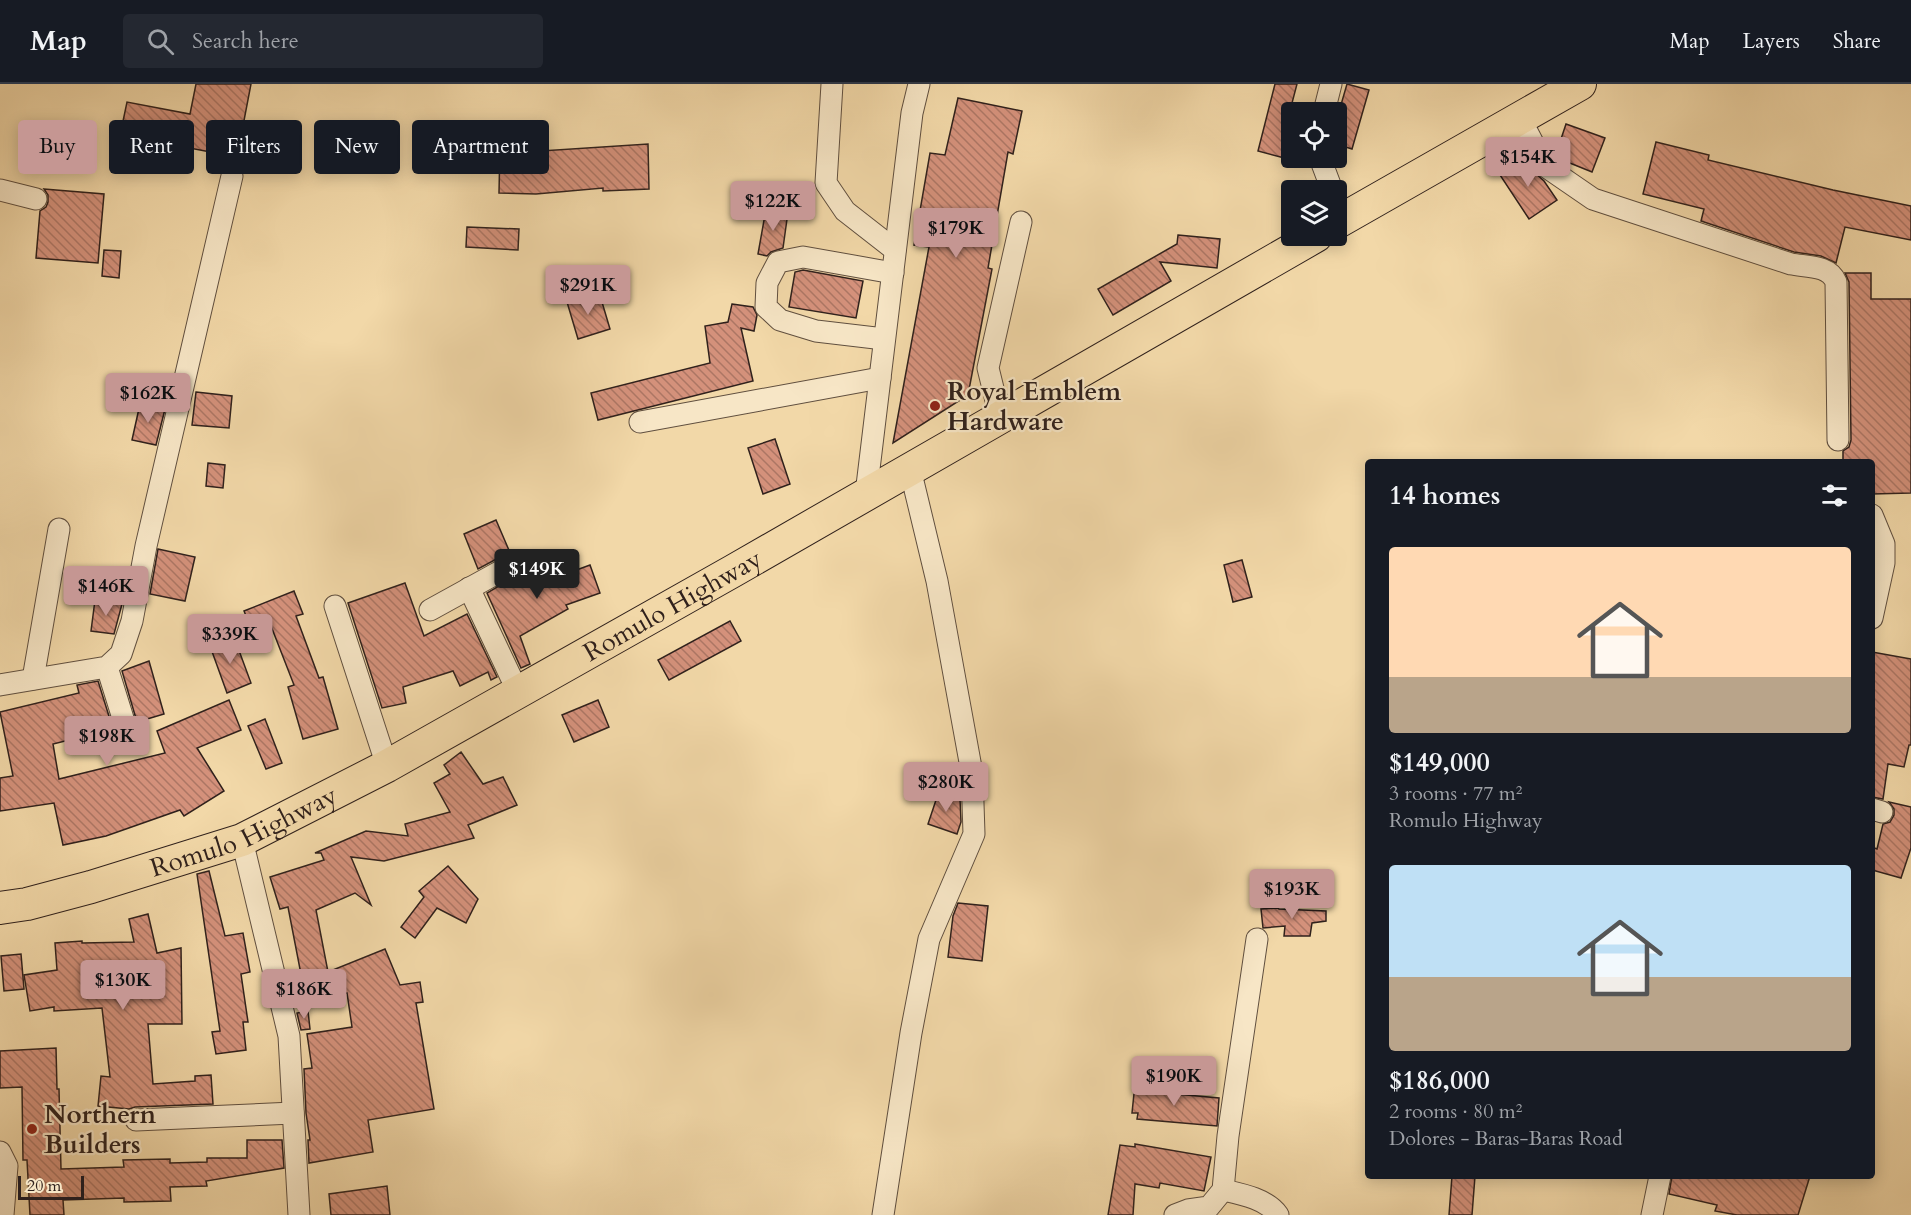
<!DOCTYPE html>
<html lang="en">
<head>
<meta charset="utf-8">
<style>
	:root { --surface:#171b24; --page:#242831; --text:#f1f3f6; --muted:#9ea1a6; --line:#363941; --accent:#c59692 }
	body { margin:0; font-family:Cardo,serif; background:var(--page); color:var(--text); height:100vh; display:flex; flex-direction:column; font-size:22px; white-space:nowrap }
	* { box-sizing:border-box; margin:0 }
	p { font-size:20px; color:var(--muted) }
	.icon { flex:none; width:33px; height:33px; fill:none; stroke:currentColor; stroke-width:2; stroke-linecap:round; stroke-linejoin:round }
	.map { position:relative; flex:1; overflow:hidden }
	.sheet { position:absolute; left:1365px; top:375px; width:510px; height:720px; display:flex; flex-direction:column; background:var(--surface); border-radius:6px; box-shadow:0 3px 15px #0003 }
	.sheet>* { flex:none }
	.top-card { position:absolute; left:18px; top:36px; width:570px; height:54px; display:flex; gap:12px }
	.tools { position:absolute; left:1281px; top:18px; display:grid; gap:12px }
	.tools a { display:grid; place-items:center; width:66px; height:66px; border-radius:6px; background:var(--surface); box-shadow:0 3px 15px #0003; font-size:30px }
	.scale { position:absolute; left:18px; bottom:15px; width:66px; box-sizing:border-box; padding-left:6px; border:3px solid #30211c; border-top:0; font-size:16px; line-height:21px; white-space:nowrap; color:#30211c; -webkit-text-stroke:4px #f7e6c6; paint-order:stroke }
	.price { position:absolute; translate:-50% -51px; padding:0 14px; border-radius:6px; background:var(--accent); color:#111; font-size:20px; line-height:39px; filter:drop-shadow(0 2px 3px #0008) }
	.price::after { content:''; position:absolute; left:50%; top:36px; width:18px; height:14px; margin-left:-9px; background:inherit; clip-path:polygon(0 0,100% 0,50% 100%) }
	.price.selected { background:#222; color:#fff }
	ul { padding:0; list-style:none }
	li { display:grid; align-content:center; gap:12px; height:318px; padding:0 24px }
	li span { display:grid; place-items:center; height:186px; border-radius:6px; color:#555 }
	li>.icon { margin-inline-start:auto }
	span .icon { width:108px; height:108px; fill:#fffc; stroke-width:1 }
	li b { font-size:26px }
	h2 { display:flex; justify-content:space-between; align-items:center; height:72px; padding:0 24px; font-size:26px }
	.pill { padding:0 21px; border-radius:6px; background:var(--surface); box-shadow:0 3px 15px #0003; font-size:21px; line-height:54px }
	.pill.selected { background:var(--accent); color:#111 }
	header { display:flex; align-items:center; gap:36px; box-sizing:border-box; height:84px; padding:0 30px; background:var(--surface); border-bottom:2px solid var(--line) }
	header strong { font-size:28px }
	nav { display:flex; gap:33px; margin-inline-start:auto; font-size:21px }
	.search { width:420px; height:54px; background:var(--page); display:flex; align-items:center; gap:15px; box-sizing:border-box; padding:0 21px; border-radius:6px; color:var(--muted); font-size:22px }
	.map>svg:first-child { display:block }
	.building { fill:url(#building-back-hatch); stroke:#30211c; stroke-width:1.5 }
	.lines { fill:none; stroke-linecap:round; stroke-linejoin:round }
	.minor-casing { stroke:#604f3f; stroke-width:23 }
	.highway-casing { stroke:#30211c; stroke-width:34 }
	.minor { stroke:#f7e6c6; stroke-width:21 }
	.highway { stroke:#f2d8a8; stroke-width:32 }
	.poi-dot { fill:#8f2418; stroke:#f7e6c6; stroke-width:2 }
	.labels { text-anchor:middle; stroke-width:4.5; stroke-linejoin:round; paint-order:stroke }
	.poi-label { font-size:26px; font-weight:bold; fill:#30211c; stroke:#f7e6c6; text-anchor:start }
	.street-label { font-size:26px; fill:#30211c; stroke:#f7e6c6 }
</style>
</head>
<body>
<header>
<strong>Map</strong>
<div class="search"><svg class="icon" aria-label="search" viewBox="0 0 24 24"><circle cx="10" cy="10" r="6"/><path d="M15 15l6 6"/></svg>Search here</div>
<nav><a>Map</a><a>Layers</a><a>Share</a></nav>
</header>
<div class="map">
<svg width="1911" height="1131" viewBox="0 0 1911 1131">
	<defs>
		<pattern id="building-back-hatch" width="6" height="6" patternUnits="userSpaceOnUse" patternTransform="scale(1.5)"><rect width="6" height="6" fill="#d4917b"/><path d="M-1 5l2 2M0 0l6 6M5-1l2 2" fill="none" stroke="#ac7664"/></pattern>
	</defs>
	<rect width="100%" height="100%" fill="#f2d8a8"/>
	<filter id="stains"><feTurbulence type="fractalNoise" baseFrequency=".00333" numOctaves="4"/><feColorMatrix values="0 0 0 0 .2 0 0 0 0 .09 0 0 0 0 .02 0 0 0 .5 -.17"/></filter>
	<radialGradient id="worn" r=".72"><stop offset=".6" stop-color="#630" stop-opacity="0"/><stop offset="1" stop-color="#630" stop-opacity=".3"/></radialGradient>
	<!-- building -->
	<g class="building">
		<path d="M 196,0 L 251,0 L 237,73 L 184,63 L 186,55 L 122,42 L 127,18 L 190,30 Z"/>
		<path d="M 1275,0 L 1297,0 L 1292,19 L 1292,76 L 1258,67 Z"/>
		<path d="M 1347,0 L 1369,6 L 1352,65 L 1336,60 L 1336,38 Z"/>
		<path d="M 958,14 L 1022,27 L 1013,70 L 1008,68 L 988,184 L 992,185 L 968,311 L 893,359 L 929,163 L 914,161 L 930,69 L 945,71 Z"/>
		<path d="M 1566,40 L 1605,54 L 1592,88 L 1555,73 Z"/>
		<path d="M 1656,58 L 1709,71 L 1708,76 L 1833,106 L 1911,122 L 1911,156 L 1845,143 L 1836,179 L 1821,172 L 1794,168 L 1701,137 L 1704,125 L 1643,110 Z"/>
		<path d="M 648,60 L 649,105 L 603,107 L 603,104 L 536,110 L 499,109 L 500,62 L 541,63 L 541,67 Z"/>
		<path d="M 1526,73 L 1534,88 L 1544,97 L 1557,116 L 1529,135 L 1500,91 Z"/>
		<path d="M 44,105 L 104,110 L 98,179 L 36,174 L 40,127 L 46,123 L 48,118 L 48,111 Z"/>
		<path d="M 766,125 L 788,128 L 783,164 L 771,168 L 767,172 L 758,170 Z"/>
		<path d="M 467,143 L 519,145 L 518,166 L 466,163 Z"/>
		<path d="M 1178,151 L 1220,155 L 1217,184 L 1160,178 L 1171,197 L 1113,231 L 1098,205 L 1177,160 Z"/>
		<path d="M 104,166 L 121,167 L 119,194 L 102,192 Z"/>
		<path d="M 803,186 L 863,197 L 856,234 L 789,223 L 795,188 Z"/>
		<path d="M 1845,189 L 1871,189 L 1871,215 L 1911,215 L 1911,409 L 1872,410 L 1872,378 L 1843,378 L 1843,367 L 1849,363 L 1851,356 L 1849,198 Z"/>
		<path d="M 599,208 L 610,245 L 578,255 L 567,218 Z"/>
		<path d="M 732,220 L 753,223 L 757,231 L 754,247 L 741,244 L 753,297 L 598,336 L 591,309 L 710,279 L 705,242 L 728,238 Z"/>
		<path d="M 196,308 L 232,312 L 229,344 L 192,341 Z"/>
		<path d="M 140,320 L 165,325 L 156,361 L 132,356 Z"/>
		<path d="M 775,355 L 790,400 L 763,410 L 748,364 Z"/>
		<path d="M 208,379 L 225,381 L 223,404 L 206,402 Z"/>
		<path d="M 496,436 L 511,471 L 502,472 L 478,485 L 464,450 Z"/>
		<path d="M 158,465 L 195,473 L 185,517 L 150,510 Z"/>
		<path d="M 527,470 L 548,486 L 552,495 L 590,481 L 600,509 L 566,521 L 568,525 L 520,552 L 530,580 L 521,584 L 487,509 L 519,490 L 520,479 Z"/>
		<path d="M 1242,476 L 1252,513 L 1233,518 L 1224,481 Z"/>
		<path d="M 405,499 L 424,552 L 467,530 L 497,593 L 491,596 L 488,588 L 460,602 L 453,587 L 403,603 L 406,619 L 382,624 L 348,519 Z"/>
		<path d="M 294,507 L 303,530 L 296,532 L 319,594 L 323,593 L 338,645 L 303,655 L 288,603 L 294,601 L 271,542 L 253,549 L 244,527 Z"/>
		<path d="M 95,516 L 122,520 L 114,550 L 91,547 Z"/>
		<path d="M 730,537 L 741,557 L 669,596 L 658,576 Z"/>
		<path d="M 234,553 L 251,599 L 227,609 L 210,562 Z"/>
		<path d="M 1872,568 L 1911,575 L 1911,661 L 1909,661 L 1904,683 L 1888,680 L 1883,715 L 1872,713 Z"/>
		<path d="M 149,577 L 164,630 L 137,638 L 122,587 Z"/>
		<path d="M 98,597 L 113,645 L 53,660 L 59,695 L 165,669 L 157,647 L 229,616 L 241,646 L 197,664 L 224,707 L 184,732 L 180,726 L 106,752 L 63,761 L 54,719 L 0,727 L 0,694 L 13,692 L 0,628 L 79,609 L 77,601 Z"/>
		<path d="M 598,616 L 609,643 L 574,658 L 562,631 Z"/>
		<path d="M 265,635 L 282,679 L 266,685 L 248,642 Z"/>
		<path d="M 461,668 L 483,700 L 503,693 L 517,721 L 468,741 L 474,754 L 384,777 L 351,773 L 371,821 L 355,809 L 316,826 L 328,888 L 385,865 L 400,901 L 420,898 L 423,918 L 416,919 L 434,1025 L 368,1036 L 373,1068 L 309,1079 L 308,1056 L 310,1056 L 306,1029 L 304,985 L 312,984 L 307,950 L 352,943 L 347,909 L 305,911 L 288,823 L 280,825 L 270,793 L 324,776 L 321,769 L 315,769 L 366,747 L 408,752 L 405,740 L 450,728 L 434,699 L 450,690 L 444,681 Z"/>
		<path d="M 939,707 L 960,715 L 961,738 L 957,750 L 928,740 Z"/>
		<path d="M 1889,718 L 1911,723 L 1911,764 L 1901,794 L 1872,786 L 1872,763 L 1877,765 L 1883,740 L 1890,738 L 1894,731 L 1894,725 Z"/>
		<path d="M 448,782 L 478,815 L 466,839 L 437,824 L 415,854 L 401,843 L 424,813 L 419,807 Z"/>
		<path d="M 209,787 L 225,852 L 243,849 L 250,888 L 241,890 L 248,938 L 243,938 L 246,966 L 216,970 L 212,948 L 220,947 L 197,790 Z"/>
		<path d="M 958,819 L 988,822 L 982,877 L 948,873 L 953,832 Z"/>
		<path d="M 1278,824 L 1279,825 L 1326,827 L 1326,837 L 1312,839 L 1310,852 L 1284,852 L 1285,842 L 1263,844 L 1261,825 Z"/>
		<path d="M 148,830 L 157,869 L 181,864 L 182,940 L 148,940 L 153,1000 L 195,997 L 195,992 L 211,991 L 213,1020 L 135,1023 L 129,1025 L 98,1022 L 101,992 L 110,993 L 102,924 L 54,927 L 54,923 L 30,927 L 24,891 L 57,886 L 55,859 L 82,857 L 82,859 L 134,858 L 129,835 Z"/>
		<path d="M 21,870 L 24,905 L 4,907 L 1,872 Z"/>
		<path d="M 308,927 L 310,945 L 301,946 L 297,929 Z"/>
		<path d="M 56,964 L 57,1005 L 59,1005 L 61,1085 L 124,1083 L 123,1076 L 170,1075 L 170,1079 L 207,1078 L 207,1074 L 247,1074 L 247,1056 L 282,1056 L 284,1084 L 206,1097 L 207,1102 L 170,1103 L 171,1117 L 124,1118 L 124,1114 L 63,1116 L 64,1131 L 30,1131 L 27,1076 L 23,1076 L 22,1003 L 0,1004 L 0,967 Z"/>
		<path d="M 1135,1000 L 1165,1003 L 1165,1009 L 1219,1014 L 1217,1042 L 1137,1035 L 1138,1029 L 1132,1029 Z"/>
		<path d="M 1135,1060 L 1211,1073 L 1204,1107 L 1160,1099 L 1159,1104 L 1135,1100 L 1133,1131 L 1108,1131 L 1120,1061 L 1135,1063 Z"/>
		<path d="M 1452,1092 L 1475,1092 L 1472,1131 L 1449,1131 Z"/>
		<path d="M 1672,1092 L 1810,1092 L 1798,1131 L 1737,1131 L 1715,1127 L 1717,1121 L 1669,1110 Z"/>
		<path d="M 387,1102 L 390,1131 L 331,1131 L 329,1110 Z"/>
	</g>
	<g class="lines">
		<!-- minor casing -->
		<g class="minor-casing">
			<g id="minor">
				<path d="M 832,0 L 826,99 L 845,127 L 895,166"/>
				<path d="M 1324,28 L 1331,0"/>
				<path d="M 1520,34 L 1545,82 L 1593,115 L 1791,180 C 1808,183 1829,181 1836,198 L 1838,356"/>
				<path d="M 1320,74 L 1332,106"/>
				<path d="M 0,106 L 36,115"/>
				<path d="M 884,255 L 816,247 L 780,236 L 766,223 L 767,199 L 778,178 L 803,173 L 893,189"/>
				<path d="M 1000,333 L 988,284 L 1021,138"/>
				<path d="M 640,338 L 880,294"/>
				<path d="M 866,410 L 912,29 L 919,0"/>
				<path d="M 1872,431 L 1884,460 L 1884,479 L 1872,534"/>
				<path d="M 469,504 L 518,608"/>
				<path d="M 335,522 L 387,682"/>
				<path d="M 430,526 L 508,483"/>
				<path d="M 107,583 L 126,644"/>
				<path d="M 33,595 L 59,445"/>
				<path d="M 0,601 L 107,583 L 121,570 L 132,537 L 146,462 L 232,92"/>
				<path d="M 1872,725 L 1882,728"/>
				<path d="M 242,756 L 289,952 L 299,1131"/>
				<path d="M 136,1036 L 293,1029"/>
				<path d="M 0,1068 L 7,1082 L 3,1131"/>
				<path d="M 1223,1106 C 1241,1110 1267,1115 1278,1131"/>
				<path d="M 883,1131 L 911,949 L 929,855 L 974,750 L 972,689 L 937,497 L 910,385"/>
				<path d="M 1175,1131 L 1188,1126 L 1209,1123 L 1223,1106 L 1228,1052 L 1257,855"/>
				<path d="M 1652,1131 L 1660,1092"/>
			</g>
		</g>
		<!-- highway casing -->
		<g class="highway-casing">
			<g id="highway">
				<path d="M 1336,139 L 1580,0"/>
				<path id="s1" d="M 0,824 L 27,820 L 91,803 L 242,756 L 387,682 L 733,487 L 1316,152"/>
			</g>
		</g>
		<!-- minor -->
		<use href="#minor" class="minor"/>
		<!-- highway -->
		<use href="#highway" class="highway"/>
	</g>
	<!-- markers -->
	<g class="poi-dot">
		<circle cx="935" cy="322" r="6"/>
		<circle cx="32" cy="1045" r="6"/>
	</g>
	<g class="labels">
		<!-- poi labels -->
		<g class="poi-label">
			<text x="947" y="316">Royal Emblem<tspan x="947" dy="30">Hardware</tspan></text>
			<text x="44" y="1039">Northern<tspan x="44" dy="30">Builders</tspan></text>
		</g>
		<!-- street labels -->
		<g class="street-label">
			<text dy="9" stroke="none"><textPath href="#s1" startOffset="742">Romulo Highway</textPath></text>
			<text dy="9" stroke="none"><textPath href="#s1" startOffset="256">Romulo Highway</textPath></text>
		</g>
	</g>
	<rect width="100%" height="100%" filter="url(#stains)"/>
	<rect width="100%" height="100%" fill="url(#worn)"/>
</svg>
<div class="tools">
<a><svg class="icon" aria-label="locate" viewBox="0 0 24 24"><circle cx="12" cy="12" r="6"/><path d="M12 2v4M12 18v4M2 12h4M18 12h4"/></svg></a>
<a><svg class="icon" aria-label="layers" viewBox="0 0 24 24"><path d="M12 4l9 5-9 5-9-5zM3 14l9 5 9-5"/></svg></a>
</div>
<div class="scale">20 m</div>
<b class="price" style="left:1528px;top:104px">$154K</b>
<b class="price" style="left:773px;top:148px">$122K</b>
<b class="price" style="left:956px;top:175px">$179K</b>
<b class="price" style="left:588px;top:232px">$291K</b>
<b class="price" style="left:148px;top:340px">$162K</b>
<b class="price selected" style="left:537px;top:516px">$149K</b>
<b class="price" style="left:106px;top:533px">$146K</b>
<b class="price" style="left:230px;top:581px">$339K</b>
<b class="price" style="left:107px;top:683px">$198K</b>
<b class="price" style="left:946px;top:729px">$280K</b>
<b class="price" style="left:1292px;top:836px">$193K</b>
<b class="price" style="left:123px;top:927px">$130K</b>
<b class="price" style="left:304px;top:936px">$186K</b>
<b class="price" style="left:1174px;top:1023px">$190K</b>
<div class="top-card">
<a class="pill selected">Buy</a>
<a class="pill">Rent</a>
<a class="pill">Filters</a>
<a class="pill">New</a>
<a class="pill">Apartment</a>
</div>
<section class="sheet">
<h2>14 homes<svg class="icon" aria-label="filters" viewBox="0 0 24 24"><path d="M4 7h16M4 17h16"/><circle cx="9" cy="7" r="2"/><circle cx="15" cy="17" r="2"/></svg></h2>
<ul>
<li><span style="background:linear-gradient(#ffd9b3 70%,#b9a48a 0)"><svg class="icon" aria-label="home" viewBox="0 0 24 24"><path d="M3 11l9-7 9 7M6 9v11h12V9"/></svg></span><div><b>$149,000</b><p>3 rooms · 77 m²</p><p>Romulo Highway</p></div></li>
<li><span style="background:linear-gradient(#bfe0f5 60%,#b9a48a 0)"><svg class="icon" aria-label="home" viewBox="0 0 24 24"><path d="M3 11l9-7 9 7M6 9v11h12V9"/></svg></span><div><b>$186,000</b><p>2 rooms · 80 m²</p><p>Dolores - Baras-Baras Road</p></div></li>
</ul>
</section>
</div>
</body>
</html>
